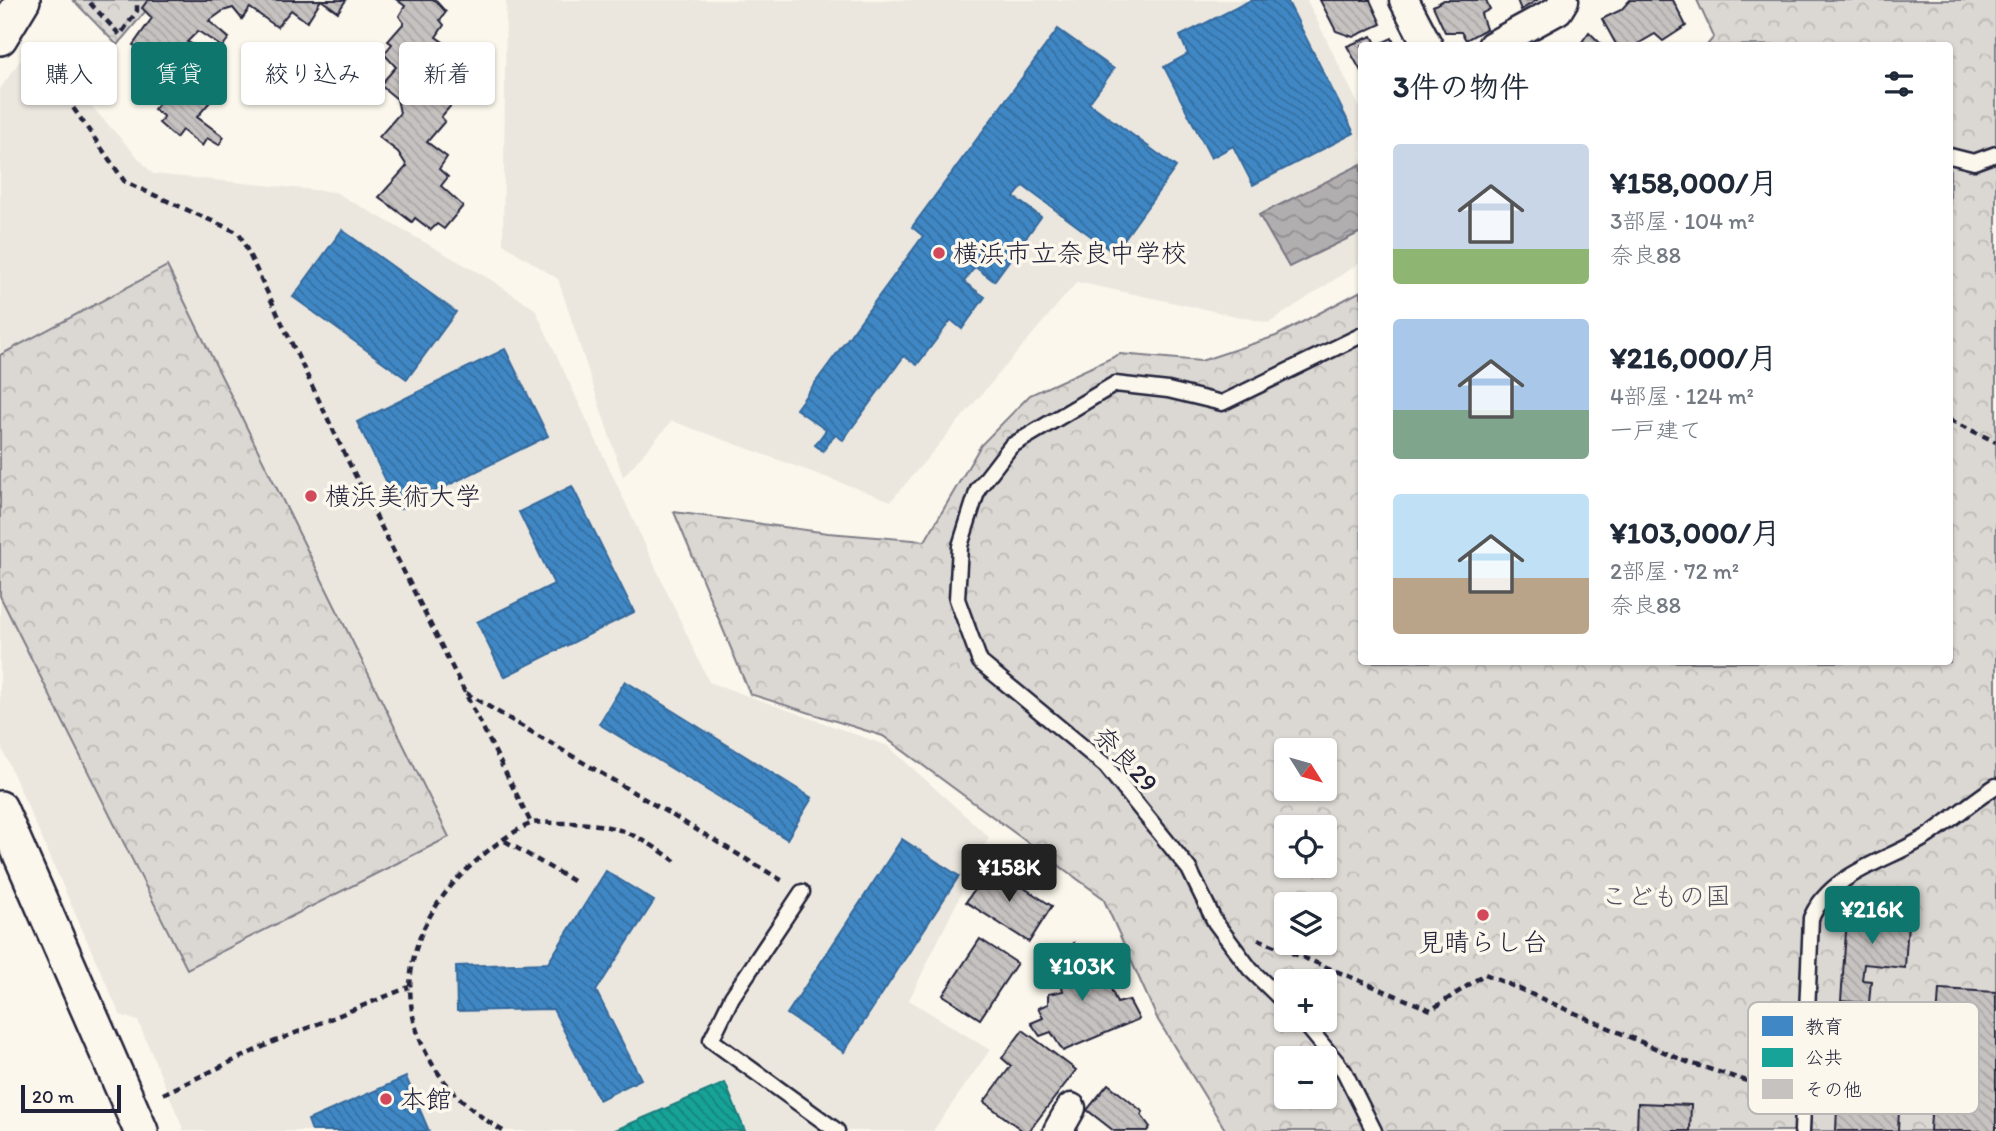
<!DOCTYPE html>
<html lang="ja">
<head>
<meta charset="utf-8">
<style>
	:root { --surface:#fff; --page:#f2f2f3; --text:#1f2937; --muted:#747a83; --accent:#0f766e }
	body { margin:0; font-family:Itim,"Klee One",sans-serif; background:var(--page); color:var(--text); height:100vh; display:flex; flex-direction:column; font-size:26px; white-space:nowrap }
	* { box-sizing:border-box; margin:0 }
	p { font-size:23px; color:var(--muted) }
	.icon { flex:none; width:38px; height:38px; fill:none; stroke:currentColor; stroke-width:2; stroke-linecap:round; stroke-linejoin:round }
	.map { position:relative; flex:1; overflow:hidden }
	.side { position:absolute; left:1358px; top:42px; width:595px; height:623px; display:flex; flex-direction:column; background:var(--surface); border-radius:7px; box-shadow:0 2px 5px #0004 }
	.side>* { flex:none }
	.guide { position:absolute; left:21px; top:42px; width:665px; height:63px; display:flex; gap:14px }
	.needle { width:46px; rotate:127deg }
	.tools { position:absolute; left:1274px; top:738px; display:grid; gap:14px }
	.tools a { display:grid; place-items:center; width:63px; height:63px; border-radius:7px; background:var(--surface); box-shadow:0 2px 5px #0004; font-size:35px }
	.scale { position:absolute; left:21px; bottom:18px; width:100px; box-sizing:border-box; padding-left:7px; border:4px solid #22223b; border-top:0; font-size:19px; line-height:24px; white-space:nowrap; color:#22223b; -webkit-text-stroke:5px #fbf7ec; paint-order:stroke }
	.price { position:absolute; translate:-50% -60px; padding:0 16px; border-radius:7px; background:var(--accent); color:#fff; font-size:23px; line-height:46px; filter:drop-shadow(0 2px 4px #0008) }
	.price::after { content:''; position:absolute; left:50%; top:42px; width:21px; height:16px; margin-left:-10px; background:inherit; clip-path:polygon(0 0,100% 0,50% 100%) }
	.price.selected { background:#222; color:#fff }
	ul { padding:0; list-style:none }
	li { display:flex; align-items:center; gap:21px; height:175px; padding:0 35px }
	li span { display:grid; place-items:center; flex:none; width:196px; height:140px; border-radius:7px; color:#555 }
	li>.icon { margin-inline-start:auto }
	span .icon { width:84px; height:84px; fill:#fffc; stroke-width:1 }
	li b { font-size:30px }
	h2 { display:flex; justify-content:space-between; align-items:center; height:84px; padding:0 35px; font-size:30px }
	.chip { padding:0 24px; border-radius:7px; background:var(--surface); box-shadow:0 2px 5px #0004; font-size:24px; line-height:63px }
	.chip.selected { background:var(--accent); color:#fff }
	.map>svg:first-child { display:block }
	.built { fill:#ebe7df }
	.park { fill:url(#park-crowns); stroke:#7e7d87; stroke-width:2; fill-rule:evenodd }
	.water { fill:url(#water-waves); stroke:#787681; stroke-width:2 }
	.schools { fill:url(#schools-back-hatch); stroke:#36699c; stroke-width:2 }
	.public { fill:url(#public-back-hatch); stroke:#1a7c7c; stroke-width:2 }
	.building { fill:url(#building-back-hatch); stroke:#22223b; stroke-width:2 }
	.lines { fill:none; stroke-linecap:round; stroke-linejoin:round }
	.service-casing { stroke:#22223b; stroke-width:19 }
	.minor-casing { stroke:#22223b; stroke-width:33 }
	.tertiary-casing { stroke:#22223b; stroke-width:38 }
	.path { stroke:#22223b; stroke-width:4.5; stroke-dasharray:7 5; stroke-linecap:butt }
	.service { stroke:#fbf7ec; stroke-width:14 }
	.minor { stroke:#fbf7ec; stroke-width:28 }
	.tertiary { stroke:#fbf7ec; stroke-width:33 }
	.poi-dot { fill:#d1495b; stroke:#fbf7ec; stroke-width:2.5 }
	.labels { text-anchor:middle; stroke-width:7; stroke-linejoin:round; paint-order:stroke }
	.poi-label { font-size:26px; fill:#22223b; stroke:#fbf7ec; text-anchor:start }
	.street-label { font-size:26px; fill:#22223b; stroke:#fbf7ec }
	.park-label { font-size:26px; fill:#505061; stroke:#fbf7ec }
	.key { fill:#fbf7ec; stroke:#bab7b7; stroke-width:2 }
	.key-label { font-size:19px; fill:#22223b }
</style>
</head>
<body>
<div class="map">
<svg width="1996" height="1131" viewBox="0 0 1996 1131">
	<defs>
		<pattern id="park-crowns" width="20" height="18" patternUnits="userSpaceOnUse" patternTransform="scale(1.75)"><rect width="20" height="18" fill="#dbd8d3"/><path d="M2 6a3 3 0 1 1 6 0M12 15a3 3 0 1 1 6 0" fill="none" stroke="#bcb9b6"/></pattern>
		<pattern id="water-waves" width="16" height="10" patternUnits="userSpaceOnUse" patternTransform="scale(1.75)"><rect width="16" height="10" fill="#b1aeb0"/><path d="M0 5q4-4 8 0t8 0" fill="none" stroke="#908d90"/></pattern>
		<pattern id="schools-back-hatch" width="6" height="6" patternUnits="userSpaceOnUse" patternTransform="scale(1.75)"><rect width="6" height="6" fill="#3f88c5"/><path d="M-1 5l2 2M0 0l6 6M5-1l2 2" fill="none" stroke="#346fa1"/></pattern>
		<pattern id="public-back-hatch" width="6" height="6" patternUnits="userSpaceOnUse" patternTransform="scale(1.75)"><rect width="6" height="6" fill="#17a398"/><path d="M-1 5l2 2M0 0l6 6M5-1l2 2" fill="none" stroke="#14847d"/></pattern>
		<pattern id="building-back-hatch" width="6" height="6" patternUnits="userSpaceOnUse" patternTransform="scale(1.75)"><rect width="6" height="6" fill="#c6c2c0"/><path d="M-1 5l2 2M0 0l6 6M5-1l2 2" fill="none" stroke="#aaa6a6"/></pattern>
	</defs>
	<rect width="100%" height="100%" fill="#fbf7ec"/>
	<filter id="ink" filterUnits="userSpaceOnUse"><feTurbulence type="fractalNoise" baseFrequency=".0143" numOctaves="2"/><feDisplacementMap in="SourceGraphic" scale="14" xChannelSelector="R" yChannelSelector="G"/><feConvolveMatrix kernelMatrix="1 2 1 2 8 2 1 2 1" color-interpolation-filters="sRGB"/></filter>
	<g filter="url(#ink)">
		<!-- built -->
		<g class="built">
			<path d="M 506,0 L 1307,0 L 1361,110 L 1361,262 L 1269,323 L 1077,282 L 891,501 L 672,421 L 623,477 L 558,279 L 503,244 Z"/>
			<path d="M 33,42 L 153,174 L 335,192 L 488,278 L 535,309 L 709,682 L 888,746 L 989,837 L 909,1000 L 990,1050 L 933,1131 L 184,1131 L 138,1021 L 120,1015 L 0,744 L 0,89 Z"/>
		</g>
		<!-- park -->
		<g class="park">
			<path d="M 73,0 L 155,0 L 117,45 Z"/>
			<path d="M 1697,0 L 1996,0 L 1996,1131 L 1226,1131 L 1158,1020 L 1103,898 L 883,736 L 750,694 L 674,512 L 828,533 L 925,541 L 981,445 L 1030,395 L 1120,354 L 1201,361 L 1276,336 L 1361,291 L 1362,662 L 1950,662 L 1950,46 L 1707,45 L 1714,37 ZM 1286,751 L 1325,751 L 1325,789 L 1286,789 ZM 1286,828 L 1325,828 L 1325,866 L 1286,866 ZM 1286,905 L 1325,905 L 1325,943 L 1286,943 ZM 1286,982 L 1325,982 L 1325,1020 L 1286,1020 ZM 1286,1059 L 1325,1059 L 1325,1097 L 1286,1097 Z"/>
			<path d="M 167,266 L 449,837 L 187,969 L 0,596 L 0,355 Z"/>
		</g>
		<!-- water -->
		<path class="water" d="M 1361,164 L 1361,232 L 1289,267 L 1259,215 Z"/>
		<!-- schools -->
		<g class="schools">
			<path d="M 1251,0 L 1287,0 L 1354,133 L 1253,185 L 1233,146 L 1211,158 L 1164,67 L 1188,54 L 1180,36 Z"/>
			<path d="M 1058,29 L 1114,69 L 1089,103 L 1176,167 L 1114,253 L 1023,186 L 1014,197 L 1041,217 L 994,281 L 975,267 L 964,282 L 985,297 L 962,329 L 951,320 L 917,365 L 904,356 L 843,440 L 835,435 L 823,451 L 815,445 L 826,430 L 796,409 L 923,236 L 912,227 Z"/>
			<path d="M 342,230 L 456,312 L 407,379 L 293,297 Z"/>
			<path d="M 505,349 L 548,436 L 400,509 L 357,422 Z"/>
			<path d="M 572,486 L 634,612 L 504,677 L 477,622 L 554,584 L 519,512 Z"/>
			<path d="M 625,681 L 812,798 L 787,839 L 599,724 Z"/>
			<path d="M 902,839 L 959,876 L 844,1052 L 787,1014 Z"/>
			<path d="M 606,871 L 654,901 L 596,991 L 641,1079 L 599,1100 L 553,1009 L 457,1011 L 456,966 L 548,963 Z"/>
			<path d="M 406,1077 L 429,1131 L 312,1131 L 308,1120 Z"/>
		</g>
		<!-- public -->
		<path class="public" d="M 725,1083 L 745,1131 L 613,1131 Z"/>
		<!-- building -->
		<g class="building">
			<path d="M 148,0 L 346,0 L 338,12 L 321,0 L 307,22 L 291,10 L 277,27 L 250,8 L 242,19 L 233,8 L 223,11 L 209,21 L 229,38 L 222,47 L 198,31 L 187,42 L 196,46 L 188,58 L 197,64 L 191,73 L 215,96 L 197,117 L 224,137 L 219,145 L 207,138 L 202,146 L 182,130 L 176,138 L 159,123 L 164,117 L 154,109 L 160,102 L 141,90 L 154,74 L 147,66 L 151,55 L 133,45 L 152,18 L 142,8 Z"/>
			<path d="M 397,0 L 435,0 L 446,12 L 440,20 L 444,25 L 436,37 L 446,44 L 435,56 L 440,59 L 432,72 L 444,78 L 435,90 L 453,103 L 441,117 L 445,121 L 427,142 L 447,157 L 439,169 L 448,177 L 441,186 L 463,206 L 444,229 L 437,224 L 431,230 L 415,218 L 412,222 L 379,197 L 407,166 L 398,152 L 379,137 L 400,113 L 397,99 L 380,85 L 396,67 L 384,54 L 392,44 L 388,41 L 404,23 L 399,16 L 405,6 Z"/>
			<path d="M 1320,0 L 1370,0 L 1381,24 L 1353,37 L 1336,31 Z"/>
			<path d="M 1444,0 L 1486,0 L 1490,9 L 1481,14 L 1486,29 L 1466,40 L 1461,32 L 1445,32 L 1433,6 Z"/>
			<path d="M 1517,0 L 1537,0 L 1521,10 Z"/>
			<path d="M 1630,0 L 1673,0 L 1686,26 L 1663,41 L 1655,34 L 1634,46 L 1617,46 L 1602,19 L 1621,10 Z"/>
			<path d="M 1589,32 L 1603,46 L 1579,46 Z"/>
			<path d="M 1372,36 L 1377,45 L 1392,38 L 1395,46 L 1362,46 L 1362,73 L 1347,46 Z"/>
			<path d="M 990,866 L 1052,906 L 1029,942 L 966,902 Z"/>
			<path d="M 1848,904 L 1909,908 L 1905,968 L 1864,964 L 1862,980 L 1871,981 L 1869,1003 L 1841,1001 Z"/>
			<path d="M 980,939 L 1017,963 L 980,1019 L 943,995 Z"/>
			<path d="M 1074,943 L 1081,957 L 1096,953 L 1117,1003 L 1129,1000 L 1139,1019 L 1063,1051 L 1051,1032 L 1040,1036 L 1031,1023 L 1043,1018 L 1038,1008 L 1048,1004 L 1048,994 L 1063,991 L 1057,966 Z"/>
			<path d="M 1939,989 L 1996,992 L 1996,1131 L 1930,1131 Z"/>
			<path d="M 1817,1016 L 1903,1020 L 1898,1131 L 1836,1131 L 1839,1061 L 1814,1060 Z"/>
			<path d="M 1023,1030 L 1076,1070 L 1029,1131 L 1023,1131 L 984,1102 L 1011,1066 L 1002,1058 Z"/>
			<path d="M 1108,1084 L 1143,1112 L 1141,1115 L 1150,1127 L 1147,1131 L 1114,1131 L 1087,1110 Z"/>
			<path d="M 1638,1103 L 1691,1105 L 1690,1131 L 1637,1131 Z"/>
		</g>
		<g class="lines">
			<!-- service casing -->
			<g class="service-casing">
				<g id="service">
					<path d="M 1950,156 L 1974,162 L 1996,154"/>
					<path d="M 802,892 L 732,997 L 711,1040 L 837,1131"/>
					<path d="M 1286,1004 L 1250,969 L 1215,922 L 1189,869 L 1106,766 L 980,662 L 957,599 L 960,546 L 978,489 L 1011,446 L 1115,384 L 1168,390 L 1222,403 L 1362,335"/>
					<path d="M 1302,1020 L 1344,1071 L 1374,1131"/>
					<path d="M 1802,1131 L 1811,918 C 1832,871 1889,861 1929,835 C 1952,819 1973,801 1996,786"/>
				</g>
			</g>
			<!-- minor casing -->
			<g class="minor-casing">
				<g id="minor">
					<path d="M 1404,0 L 1428,46"/>
					<path d="M 1492,46 L 1558,10 L 1564,0"/>
					<path d="M 1058,1131 L 1071,1108"/>
				</g>
			</g>
			<!-- tertiary casing -->
			<g class="tertiary-casing">
				<g id="tertiary">
					<path d="M 0,38 L 23,0"/>
					<path d="M 0,808 L 141,1131"/>
				</g>
			</g>
			<!-- path -->
			<g class="path">
				<path d="M 90,3 L 120,35 L 137,11 L 137,0"/>
				<path d="M 32,49 L 125,182 L 239,233 L 346,457 L 531,823"/>
				<path d="M 1950,420 L 1996,442"/>
				<path d="M 466,693 L 783,881"/>
				<path d="M 505,841 L 573,881"/>
				<path d="M 1258,939 L 1431,1010 L 1485,974 L 1687,1062 L 1782,1092"/>
				<path d="M 163,1094 L 273,1042 L 409,987"/>
				<path d="M 503,1131 C 395,1067 376,949 474,863 C 489,849 511,832 530,824 C 537,821 549,823 557,823 C 609,822 632,830 675,861"/>
			</g>
			<!-- service -->
			<use href="#service" class="service"/>
			<!-- minor -->
			<use href="#minor" class="minor"/>
			<!-- tertiary -->
			<use href="#tertiary" class="tertiary"/>
		</g>
	</g>
	<!-- markers -->
	<g class="poi-dot">
		<circle cx="939" cy="253" r="7"/>
		<circle cx="311" cy="496" r="7"/>
		<circle cx="1483" cy="915" r="7"/>
		<circle cx="386" cy="1099" r="7"/>
	</g>
	<g class="labels">
		<!-- poi labels -->
		<g class="poi-label">
			<text x="953" y="262">横浜市立奈良中学校</text>
			<text x="325" y="505">横浜美術大学</text>
			<text x="1483" y="951" text-anchor="middle">見晴らし台</text>
			<text x="400" y="1108">本館</text>
		</g>
		<!-- street labels -->
		<g class="street-label">
			<text transform="translate(1126 759) rotate(46)" y="9">奈良29</text>
		</g>
		<!-- park labels -->
		<g class="park-label">
			<text x="1666" y="905">こどもの国</text>
		</g>
	</g>
	<!-- legend -->
	<rect x="1748" y="1002" width="231" height="112" rx="10" class="key"/>
	<rect x="1762" y="1016" width="31" height="20" fill="#3f88c5"/>
	<rect x="1762" y="1048" width="31" height="19" fill="#17a398"/>
	<rect x="1762" y="1079" width="31" height="20" fill="#c6c2c0"/>
	<g class="key-label">
		<text x="1805" y="1033">教育</text>
		<text x="1805" y="1064">公共</text>
		<text x="1805" y="1096">その他</text>
	</g>
</svg>
<div class="tools">
<a><svg class="needle" viewBox="-14 -14 28 28"><path d="M0-13l5 13h-10z" fill="#e53935"/><path d="M0 13l5-13h-10z" fill="#747a83"/></svg></a>
<a><svg class="icon" aria-label="locate" viewBox="0 0 24 24"><circle cx="12" cy="12" r="6"/><path d="M12 2v4M12 18v4M2 12h4M18 12h4"/></svg></a>
<a><svg class="icon" aria-label="layers" viewBox="0 0 24 24"><path d="M12 4l9 5-9 5-9-5zM3 14l9 5 9-5"/></svg></a>
<a>+</a>
<a>−</a>
</div>
<div class="scale">20 m</div>
<b class="price selected" style="left:1009px;top:904px">¥158K</b>
<b class="price" style="left:1872px;top:946px">¥216K</b>
<b class="price" style="left:1082px;top:1003px">¥103K</b>
<div class="guide">
<a class="chip">購入</a>
<a class="chip selected">賃貸</a>
<a class="chip">絞り込み</a>
<a class="chip">新着</a>
</div>
<section class="side">
<h2>3件の物件<svg class="icon" aria-label="filters" viewBox="0 0 24 24"><path d="M4 7h16M4 17h16"/><circle cx="9" cy="7" r="2"/><circle cx="15" cy="17" r="2"/></svg></h2>
<ul>
<li><span style="background:linear-gradient(#c9d6e8 75%,#8fb573 0)"><svg class="icon" aria-label="home" viewBox="0 0 24 24"><path d="M3 11l9-7 9 7M6 9v11h12V9"/></svg></span><div><b>¥158,000/月</b><p>3部屋 · 104 m²</p><p>奈良88</p></div></li>
<li><span style="background:linear-gradient(#a9c7e8 65%,#7fa58c 0)"><svg class="icon" aria-label="home" viewBox="0 0 24 24"><path d="M3 11l9-7 9 7M6 9v11h12V9"/></svg></span><div><b>¥216,000/月</b><p>4部屋 · 124 m²</p><p>一戸建て</p></div></li>
<li><span style="background:linear-gradient(#bfe0f5 60%,#b9a48a 0)"><svg class="icon" aria-label="home" viewBox="0 0 24 24"><path d="M3 11l9-7 9 7M6 9v11h12V9"/></svg></span><div><b>¥103,000/月</b><p>2部屋 · 72 m²</p><p>奈良88</p></div></li>
</ul>
</section>
</div>
</body>
</html>
